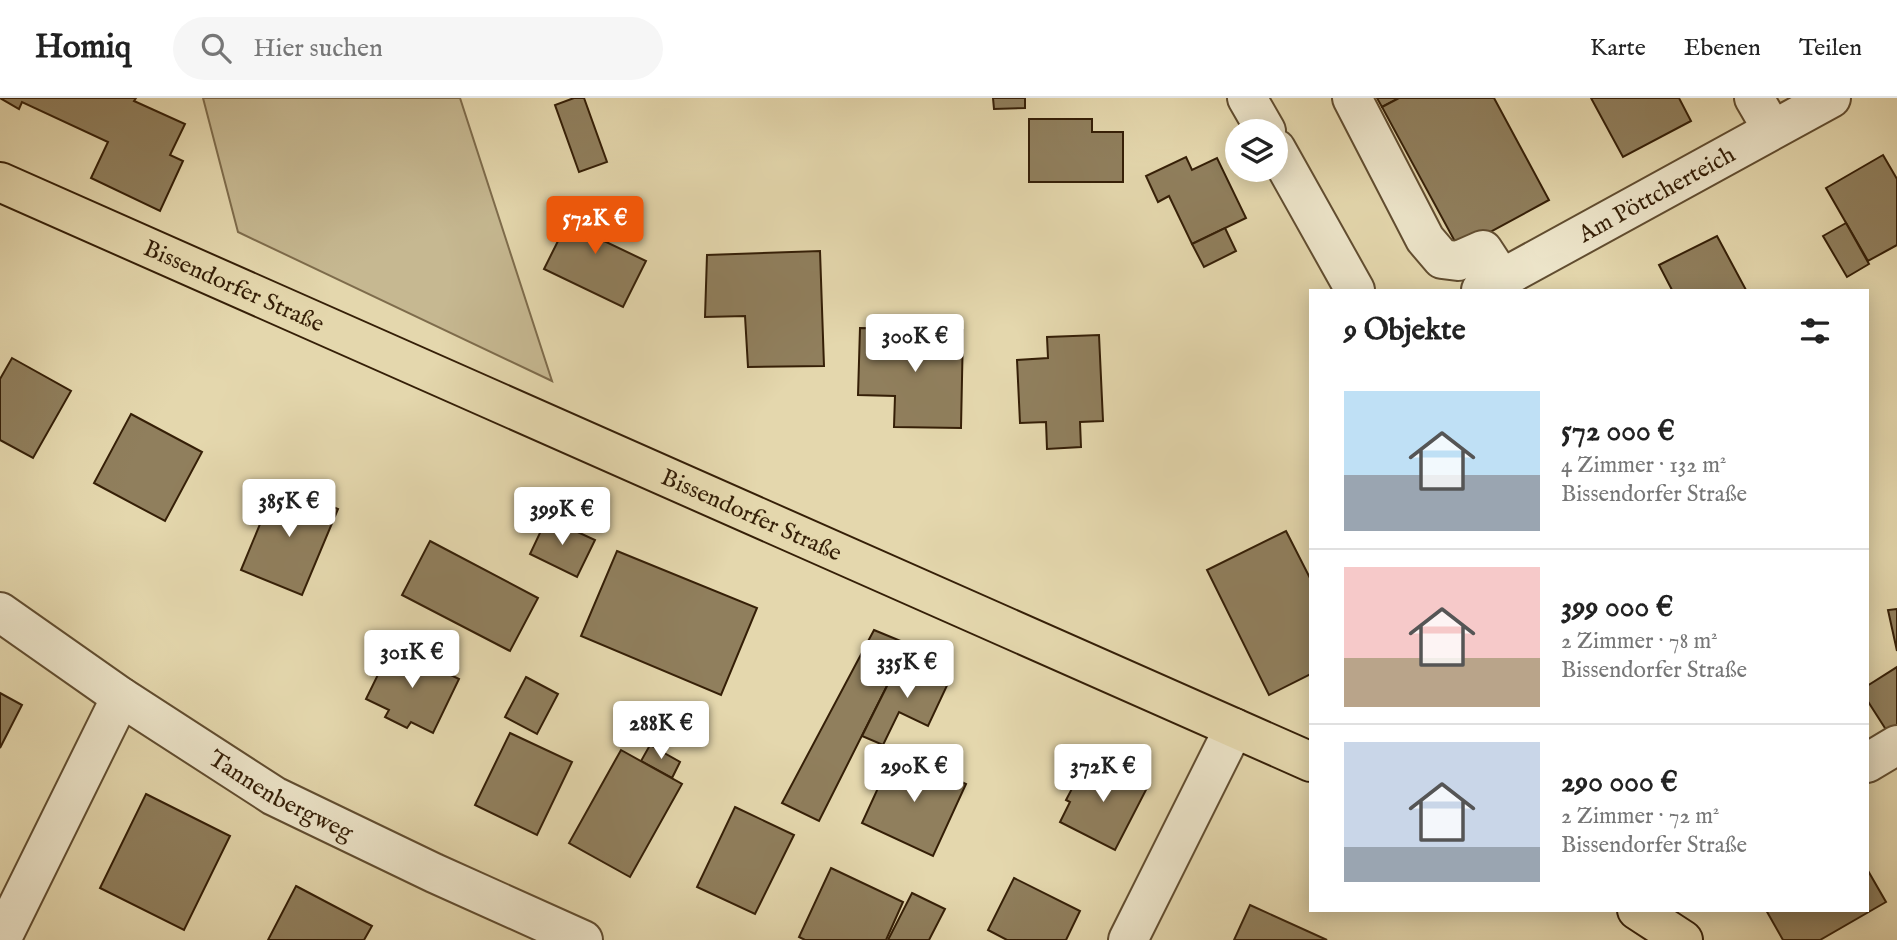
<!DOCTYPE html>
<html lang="de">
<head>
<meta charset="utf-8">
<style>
	:root { --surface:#fff; --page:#f6f6f6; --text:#222; --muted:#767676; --line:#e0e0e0; --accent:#ea580c }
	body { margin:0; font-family:"IM FELL English",serif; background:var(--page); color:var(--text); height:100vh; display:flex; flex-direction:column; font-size:26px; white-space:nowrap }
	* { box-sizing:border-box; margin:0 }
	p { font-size:23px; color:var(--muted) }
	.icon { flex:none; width:38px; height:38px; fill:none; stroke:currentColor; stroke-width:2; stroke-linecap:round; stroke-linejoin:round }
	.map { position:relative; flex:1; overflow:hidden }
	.sheet { position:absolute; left:1309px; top:191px; width:560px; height:623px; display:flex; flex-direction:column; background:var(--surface); border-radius:0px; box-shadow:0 4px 18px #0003 }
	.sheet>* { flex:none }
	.buttons { position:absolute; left:1225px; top:21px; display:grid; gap:14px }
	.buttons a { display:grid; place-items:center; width:63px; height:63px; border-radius:50%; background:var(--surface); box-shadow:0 4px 18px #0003; font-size:35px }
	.price { position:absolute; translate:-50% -60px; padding:0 16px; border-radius:7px; background:#fff; color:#222; font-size:23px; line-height:46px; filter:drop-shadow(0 2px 4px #0008) }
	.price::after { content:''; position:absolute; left:50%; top:42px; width:21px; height:16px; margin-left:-10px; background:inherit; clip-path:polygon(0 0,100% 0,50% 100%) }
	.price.active { background:var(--accent); color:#fff }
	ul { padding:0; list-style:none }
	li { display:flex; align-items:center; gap:21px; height:175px; padding:0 35px }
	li+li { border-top:2px solid var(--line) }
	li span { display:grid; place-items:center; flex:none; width:196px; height:140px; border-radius:0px; color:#555 }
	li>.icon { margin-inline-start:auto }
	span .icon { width:84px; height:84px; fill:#fffc; stroke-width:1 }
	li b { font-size:30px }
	h2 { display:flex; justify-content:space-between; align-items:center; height:84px; padding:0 35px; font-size:30px }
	header { display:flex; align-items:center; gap:42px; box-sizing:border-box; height:98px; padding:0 35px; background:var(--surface); border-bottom:2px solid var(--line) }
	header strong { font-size:33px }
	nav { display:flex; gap:38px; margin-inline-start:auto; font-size:24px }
	.search { width:490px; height:63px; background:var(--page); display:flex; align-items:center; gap:18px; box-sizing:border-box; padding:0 24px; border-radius:38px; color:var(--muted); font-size:26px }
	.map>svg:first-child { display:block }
	.green { fill:#c6b891; stroke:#7e6c4c; stroke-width:2 }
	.building { fill:#907f5d; stroke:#351f07; stroke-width:2 }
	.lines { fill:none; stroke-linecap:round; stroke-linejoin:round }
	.minor-casing { stroke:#614d30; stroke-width:42 }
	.major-casing { stroke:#351f07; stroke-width:42 }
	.minor { stroke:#ede5ca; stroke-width:38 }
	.major { stroke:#e4d7ad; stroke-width:38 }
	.labels { text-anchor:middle; stroke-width:7; stroke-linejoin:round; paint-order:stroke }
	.street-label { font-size:24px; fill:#351f07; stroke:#ede5ca }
</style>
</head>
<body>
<header>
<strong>Homiq</strong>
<div class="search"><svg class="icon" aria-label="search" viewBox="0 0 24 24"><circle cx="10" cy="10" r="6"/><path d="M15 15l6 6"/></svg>Hier suchen</div>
<nav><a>Karte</a><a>Ebenen</a><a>Teilen</a></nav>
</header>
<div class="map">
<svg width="1897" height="842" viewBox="0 0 1897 842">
	<rect width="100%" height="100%" fill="#e4d7ad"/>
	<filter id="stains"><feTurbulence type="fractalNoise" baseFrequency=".00286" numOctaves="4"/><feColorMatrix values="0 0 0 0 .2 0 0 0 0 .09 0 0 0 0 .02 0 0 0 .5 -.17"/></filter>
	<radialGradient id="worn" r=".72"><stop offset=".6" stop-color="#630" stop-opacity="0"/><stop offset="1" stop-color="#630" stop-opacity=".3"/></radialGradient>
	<!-- green -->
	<path class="green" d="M 203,0 L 460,0 L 552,283 L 238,134 Z"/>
	<!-- building -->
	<g class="building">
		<path d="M 0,0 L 136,0 L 134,3 L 185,26 L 170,57 L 183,63 L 160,113 L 91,80 L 108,44 L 22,4 L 19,11 Z"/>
		<path d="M 574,0 L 584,0 L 607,64 L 579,74 L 555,7 Z"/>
		<path d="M 993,0 L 1025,0 L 1025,10 L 994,11 Z"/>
		<path d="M 1377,0 L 1399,0 L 1382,9 Z"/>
		<path d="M 1399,0 L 1494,0 L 1549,102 L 1459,151 L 1382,9 Z"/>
		<path d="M 1591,0 L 1679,0 L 1691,23 L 1623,59 Z"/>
		<path d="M 1029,21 L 1092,21 L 1092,34 L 1123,34 L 1123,84 L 1029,84 Z"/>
		<path d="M 1883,57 L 1897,81 L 1897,147 L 1868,163 L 1826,90 Z"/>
		<path d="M 1186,59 L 1192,72 L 1217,60 L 1246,120 L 1192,146 L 1169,98 L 1158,104 L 1146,78 Z"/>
		<path d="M 587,100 L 618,114 L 604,143 L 646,163 L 623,209 L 544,171 L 567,125 L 574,128 Z"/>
		<path d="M 1846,125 L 1869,166 L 1847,179 L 1823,138 Z"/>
		<path d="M 1225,130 L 1236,153 L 1204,169 L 1192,146 Z"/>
		<path d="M 1717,138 L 1746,192 L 1672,192 L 1659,167 Z"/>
		<path d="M 820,153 L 824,268 L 748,269 L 745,218 L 705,219 L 707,157 Z"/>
		<path d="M 860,230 L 963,232 L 961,330 L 894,329 L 895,298 L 858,297 Z"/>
		<path d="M 1099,237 L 1103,323 L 1080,324 L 1081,349 L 1047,351 L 1046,324 L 1020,325 L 1017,262 L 1048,260 L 1047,239 Z"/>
		<path d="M 12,260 L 71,293 L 33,360 L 0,342 L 0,281 Z"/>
		<path d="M 131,316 L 202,354 L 165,423 L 94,385 Z"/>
		<path d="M 277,385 L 338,411 L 302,497 L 241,472 Z"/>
		<path d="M 547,420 L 595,442 L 577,479 L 530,456 Z"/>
		<path d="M 1286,433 L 1311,482 L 1311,576 L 1269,597 L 1207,472 Z"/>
		<path d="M 430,443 L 538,500 L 510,553 L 402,497 Z"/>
		<path d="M 617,453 L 757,510 L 721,597 L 581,538 Z"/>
		<path d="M 1897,511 L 1897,553 L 1888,512 Z"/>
		<path d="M 874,532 L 908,546 L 819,723 L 782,705 Z"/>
		<path d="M 392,548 L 459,581 L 433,635 L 411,624 L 407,630 L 385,619 L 389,612 L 366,601 Z"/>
		<path d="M 922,564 L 951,579 L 928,628 L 899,614 L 883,647 L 862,638 L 898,566 L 918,574 Z"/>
		<path d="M 1897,569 L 1897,637 L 1892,641 L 1867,602 L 1867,588 Z"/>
		<path d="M 526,579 L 558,596 L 537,636 L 505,619 Z"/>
		<path d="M 0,595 L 22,607 L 0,650 Z"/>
		<path d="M 510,635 L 572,664 L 537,737 L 475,707 Z"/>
		<path d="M 650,647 L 680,664 L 672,680 L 641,663 Z"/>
		<path d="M 621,652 L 682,686 L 630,779 L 569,745 Z"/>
		<path d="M 895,653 L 966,686 L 933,758 L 862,725 Z"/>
		<path d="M 1092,660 L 1148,688 L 1115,752 L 1060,724 L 1070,704 L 1066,702 L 1078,679 L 1082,681 Z"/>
		<path d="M 146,696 L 230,738 L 184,832 L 100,790 Z"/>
		<path d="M 735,709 L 794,737 L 755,816 L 697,789 Z"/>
		<path d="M 831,770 L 903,804 L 886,842 L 805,842 L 799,839 Z"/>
		<path d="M 1867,771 L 1886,804 L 1820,842 L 1783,842 L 1766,812 L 1867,812 Z"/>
		<path d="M 1014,780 L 1080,813 L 1066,842 L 1007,842 L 988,832 Z"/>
		<path d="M 296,788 L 372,828 L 364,842 L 268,842 Z"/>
		<path d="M 912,795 L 945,811 L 929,842 L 888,842 Z"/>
		<path d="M 1250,807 L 1327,842 L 1234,842 Z"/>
	</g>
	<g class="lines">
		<!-- minor casing -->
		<g class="minor-casing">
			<g id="minor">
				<path d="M 1247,0 L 1266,33"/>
				<path d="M 1352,0 L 1425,141 L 1442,161 L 1458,163 L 1483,152 L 1502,181"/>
				<path d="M 1754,0 L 1772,31"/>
				<path d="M 1276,51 L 1355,192"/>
				<path id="s1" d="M 1481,192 L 1831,0"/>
				<path id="s2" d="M 0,514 L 121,599 L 274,698 L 434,775 L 583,842"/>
				<path d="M 1867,665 L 1897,647"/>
				<path d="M 1,842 L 121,599"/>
				<path d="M 1128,842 L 1234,630"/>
			</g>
		</g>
		<!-- major casing -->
		<g class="major-casing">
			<g id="major">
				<path id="s3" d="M 0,84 L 1311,664"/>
				<path d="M 1637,812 L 1683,842"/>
			</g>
		</g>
		<!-- minor -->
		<use href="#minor" class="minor"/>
		<!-- major -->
		<use href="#major" class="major"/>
	</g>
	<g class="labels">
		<!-- street labels -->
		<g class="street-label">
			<text dy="8" stroke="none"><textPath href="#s1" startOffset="200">Am Pöttcherteich</textPath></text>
			<text dy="8" stroke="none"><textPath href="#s3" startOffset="256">Bissendorfer Straße</textPath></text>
			<text dy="8" stroke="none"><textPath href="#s3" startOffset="822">Bissendorfer Straße</textPath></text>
			<text dy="8" stroke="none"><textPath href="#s2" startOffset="336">Tannenbergweg</textPath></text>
		</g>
	</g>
	<rect width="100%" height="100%" filter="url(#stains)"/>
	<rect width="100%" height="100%" fill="url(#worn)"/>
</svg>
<div class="buttons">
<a><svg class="icon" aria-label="layers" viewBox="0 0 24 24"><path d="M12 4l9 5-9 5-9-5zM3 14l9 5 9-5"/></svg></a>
</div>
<b class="price active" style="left:595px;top:158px">572K €</b>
<b class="price" style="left:915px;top:276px">300K €</b>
<b class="price" style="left:289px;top:441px">385K €</b>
<b class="price" style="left:562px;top:449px">399K €</b>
<b class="price" style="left:412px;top:592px">301K €</b>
<b class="price" style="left:907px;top:602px">335K €</b>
<b class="price" style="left:661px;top:663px">288K €</b>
<b class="price" style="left:914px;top:706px">290K €</b>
<b class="price" style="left:1103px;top:706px">372K €</b>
<section class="sheet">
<h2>9 Objekte<svg class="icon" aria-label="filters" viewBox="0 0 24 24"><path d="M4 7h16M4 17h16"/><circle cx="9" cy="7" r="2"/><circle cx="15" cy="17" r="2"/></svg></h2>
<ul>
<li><span style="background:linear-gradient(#bfe0f5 60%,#9aa5b1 0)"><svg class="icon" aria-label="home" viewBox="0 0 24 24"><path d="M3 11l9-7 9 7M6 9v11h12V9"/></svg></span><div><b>572 000 €</b><p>4 Zimmer · 132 m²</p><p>Bissendorfer Straße</p></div></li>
<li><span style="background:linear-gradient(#f6c9c9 65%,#b9a48a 0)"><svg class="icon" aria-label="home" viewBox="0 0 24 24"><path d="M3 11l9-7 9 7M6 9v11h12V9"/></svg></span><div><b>399 000 €</b><p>2 Zimmer · 78 m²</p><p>Bissendorfer Straße</p></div></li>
<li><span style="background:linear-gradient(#c9d6e8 75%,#9aa5b1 0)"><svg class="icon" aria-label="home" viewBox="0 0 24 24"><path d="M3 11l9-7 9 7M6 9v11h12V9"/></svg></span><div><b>290 000 €</b><p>2 Zimmer · 72 m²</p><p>Bissendorfer Straße</p></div></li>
</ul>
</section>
</div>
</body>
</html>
